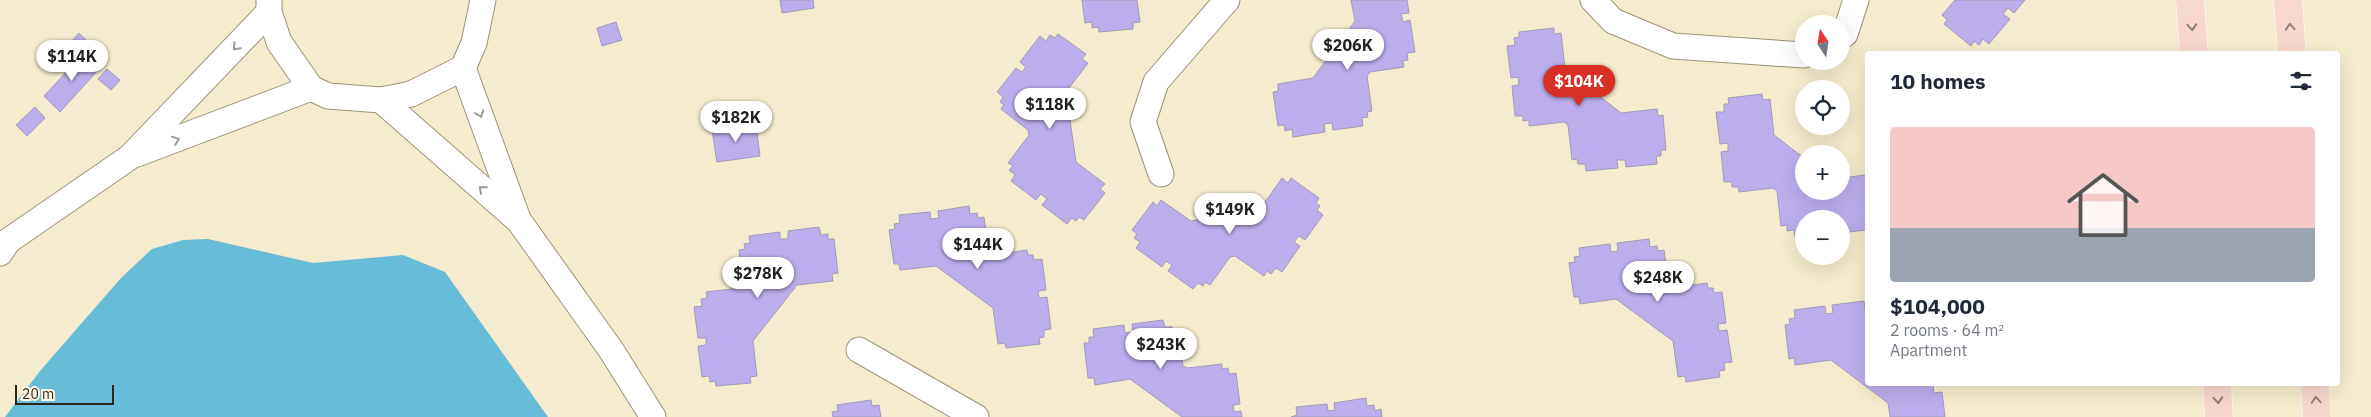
<!DOCTYPE html>
<html lang="en">
<head>
<meta charset="utf-8">
<style>
	:root { --surface:#fff; --page:#f6f6f7; --text:#1f2937; --muted:#747a83; --line:#e0e1e3; --accent:#d93025 }
	body { margin:0; font-family:"IBM Plex Sans",sans-serif; background:var(--page); color:var(--text); height:100vh; display:flex; flex-direction:column; font-size:19px; white-space:nowrap }
	* { box-sizing:border-box; margin:0 }
	p { font-size:16px; color:var(--muted) }
	.icon { flex:none; width:28px; height:28px; fill:none; stroke:currentColor; stroke-width:2; stroke-linecap:round; stroke-linejoin:round }
	.map { position:relative; flex:1; overflow:hidden }
	.panel { position:absolute; left:1865px; top:51px; width:475px; height:335px; display:flex; flex-direction:column; background:var(--surface); border-radius:5px; box-shadow:0 5px 20px #0002 }
	.panel>* { flex:none }
	.needle { width:32px; rotate:348deg }
	.buttons { position:absolute; left:1795px; top:15px; display:grid; gap:10px }
	.buttons a { display:grid; place-items:center; width:55px; height:55px; border-radius:50%; background:var(--surface); box-shadow:0 5px 20px #0002; font-size:25px }
	.scale { position:absolute; left:15px; bottom:12px; width:99px; box-sizing:border-box; padding-left:5px; border:2px solid #2a261b; border-top:0; font-size:14px; line-height:18px; white-space:nowrap; color:#2a261b; -webkit-text-stroke:4px #fff8e7; paint-order:stroke }
	.price { position:absolute; translate:-50% -42px; padding:0 11px; border-radius:18px; background:#fff; color:#222; font-size:16px; line-height:32px; filter:drop-shadow(0 1px 2px #0008) }
	.price::after { content:''; position:absolute; left:50%; top:30px; width:15px; height:11px; margin-left:-8px; background:inherit; clip-path:polygon(0 0,100% 0,50% 100%) }
	.price.current { background:var(--accent); color:#fff }
	ul { padding:0; list-style:none }
	li { display:grid; align-content:center; gap:10px; height:265px; padding:0 25px }
	li+li { border-top:1px solid var(--line) }
	li span { display:grid; place-items:center; height:155px; border-radius:5px; color:#555 }
	li>.icon { margin-inline-start:auto }
	span .icon { width:90px; height:90px; fill:#fffc; stroke-width:1 }
	li b { font-size:21px }
	h2 { display:flex; justify-content:space-between; align-items:center; height:60px; padding:0 25px; font-size:21px }
	.map>svg:first-child { display:block }
	.water { fill:#67bcd8 }
	.building { fill:#bcaded; stroke:#a09bb6 }
	.lines { fill:none; stroke-linecap:round; stroke-linejoin:round }
	.minor-casing { stroke:#9d9378; stroke-width:27 }
	.primary-casing { stroke:#fff; stroke-width:29 }
	.minor { stroke:#fff; stroke-width:25 }
	.primary { stroke:#f7d8cf; stroke-width:28 }
	.oneway { stroke:#907f75 }
	.oneway2 { stroke:#9f9d98 }
</style>
</head>
<body>
<div class="map">
<svg width="2371" height="417" viewBox="0 0 2371 417">
	<rect width="100%" height="100%" fill="#f5ebce"/>
	<!-- water -->
	<path class="water" d="M 208,239 L 313,263 L 403,255 L 445,272 L 548,417 L 5,417 L 40,371 L 121,278 L 152,249 L 183,240 Z"/>
	<!-- building -->
	<g class="building">
		<path d="M 780,0 L 813,0 L 814,8 L 782,13 Z"/>
		<path d="M 1082,0 L 1137,0 L 1140,22 L 1133,23 L 1133,29 L 1099,32 L 1098,27 L 1092,28 L 1092,22 L 1085,23 Z"/>
		<path d="M 1351,0 L 1407,0 L 1409,13 L 1401,14 L 1403,22 L 1410,20 L 1415,52 L 1407,53 L 1408,60 L 1403,61 L 1404,67 L 1370,72 L 1367,76 L 1372,111 L 1367,112 L 1368,117 L 1362,118 L 1363,126 L 1333,130 L 1332,123 L 1324,124 L 1325,132 L 1293,137 L 1292,129 L 1285,131 L 1284,125 L 1278,126 L 1273,92 L 1278,91 L 1278,84 L 1313,78 L 1355,21 Z"/>
		<path d="M 1955,0 L 2025,0 L 2014,13 L 2008,8 L 2003,14 L 2010,19 L 1989,44 L 1983,39 L 1979,45 L 1974,41 L 1971,46 L 1944,24 L 1947,20 L 1942,15 Z"/>
		<path d="M 616,22 L 622,40 L 602,46 L 597,28 Z"/>
		<path d="M 1554,28 L 1554,34 L 1561,33 L 1565,69 L 1621,113 L 1657,109 L 1658,116 L 1663,115 L 1666,150 L 1661,150 L 1661,156 L 1656,156 L 1657,164 L 1626,167 L 1625,160 L 1617,160 L 1618,168 L 1586,171 L 1585,164 L 1578,164 L 1577,159 L 1572,160 L 1568,125 L 1564,122 L 1529,126 L 1529,120 L 1523,121 L 1523,116 L 1515,116 L 1512,86 L 1519,85 L 1518,77 L 1511,78 L 1507,46 L 1515,45 L 1514,38 L 1519,37 L 1519,32 Z"/>
		<path d="M 79,33 L 89,43 L 76,57 L 66,48 Z"/>
		<path d="M 1058,34 L 1086,54 L 1082,59 L 1088,63 L 1066,92 L 1076,162 L 1105,184 L 1100,189 L 1105,193 L 1084,220 L 1079,217 L 1076,221 L 1072,218 L 1067,224 L 1042,205 L 1047,199 L 1041,194 L 1036,200 L 1011,181 L 1015,175 L 1009,170 L 1013,166 L 1008,163 L 1029,135 L 1028,130 L 1001,109 L 1004,105 L 1000,102 L 1003,97 L 997,92 L 1016,68 L 1022,72 L 1026,67 L 1020,62 L 1040,36 L 1046,41 L 1050,35 L 1055,38 Z"/>
		<path d="M 84,53 L 100,68 L 60,112 L 44,96 Z"/>
		<path d="M 107,69 L 120,80 L 111,90 L 98,79 Z"/>
		<path d="M 1762,94 L 1763,100 L 1770,99 L 1774,135 L 1804,158 L 1804,191 L 1841,191 L 1841,178 L 1866,175 L 1868,222 L 1865,222 L 1866,230 L 1841,233 L 1841,219 L 1804,219 L 1804,236 L 1795,237 L 1794,230 L 1787,231 L 1787,225 L 1781,226 L 1777,191 L 1773,188 L 1739,192 L 1738,187 L 1732,187 L 1732,182 L 1724,182 L 1721,152 L 1728,151 L 1728,143 L 1720,144 L 1716,112 L 1724,112 L 1724,104 L 1729,104 L 1728,98 Z"/>
		<path d="M 35,107 L 45,118 L 27,136 L 16,125 Z"/>
		<path d="M 756,124 L 760,156 L 717,162 L 712,130 Z"/>
		<path d="M 1282,178 L 1288,183 L 1291,178 L 1319,198 L 1316,203 L 1320,206 L 1317,210 L 1323,215 L 1305,240 L 1299,236 L 1294,242 L 1300,246 L 1282,272 L 1276,268 L 1271,274 L 1267,271 L 1264,276 L 1235,256 L 1230,257 L 1210,285 L 1205,282 L 1203,286 L 1198,283 L 1193,289 L 1168,271 L 1172,265 L 1166,261 L 1162,267 L 1136,248 L 1140,242 L 1134,238 L 1137,234 L 1132,230 L 1153,202 L 1157,206 L 1161,200 L 1191,221 L 1261,208 Z"/>
		<path d="M 969,206 L 970,214 L 977,213 L 978,218 L 984,217 L 989,252 L 993,255 L 1027,250 L 1028,255 L 1033,255 L 1034,260 L 1042,259 L 1046,290 L 1038,291 L 1039,298 L 1047,297 L 1051,329 L 1044,330 L 1044,337 L 1039,338 L 1040,344 L 1006,348 L 1005,343 L 998,344 L 993,308 L 936,266 L 900,270 L 899,264 L 894,264 L 889,230 L 895,229 L 894,224 L 900,223 L 899,215 L 930,212 L 931,219 L 939,218 L 938,211 Z"/>
		<path d="M 819,227 L 821,235 L 828,234 L 828,239 L 834,239 L 838,273 L 832,274 L 833,281 L 797,285 L 753,341 L 757,376 L 750,377 L 751,383 L 716,386 L 715,381 L 710,382 L 709,376 L 702,377 L 698,346 L 706,345 L 706,338 L 698,338 L 694,307 L 702,306 L 701,299 L 707,298 L 706,292 L 740,288 L 743,284 L 739,250 L 745,249 L 744,244 L 750,243 L 749,236 L 780,232 L 780,239 L 788,239 L 788,231 Z"/>
		<path d="M 1649,239 L 1650,247 L 1657,246 L 1658,251 L 1664,250 L 1669,285 L 1673,288 L 1707,283 L 1708,288 L 1713,288 L 1714,293 L 1722,292 L 1726,323 L 1718,324 L 1719,331 L 1727,330 L 1732,362 L 1724,363 L 1725,370 L 1719,371 L 1720,377 L 1686,382 L 1685,376 L 1678,377 L 1673,341 L 1616,299 L 1580,304 L 1579,297 L 1574,297 L 1569,263 L 1575,262 L 1574,257 L 1580,256 L 1579,248 L 1610,244 L 1611,252 L 1618,251 L 1617,243 Z"/>
		<path d="M 1864,301 L 1865,309 L 1868,308 L 1868,384 L 1941,384 L 1933,385 L 1934,393 L 1942,392 L 1945,417 L 1890,417 L 1888,403 L 1831,360 L 1795,365 L 1794,358 L 1789,359 L 1785,325 L 1790,324 L 1789,319 L 1795,318 L 1794,310 L 1825,306 L 1826,314 L 1833,313 L 1832,305 Z"/>
		<path d="M 1163,320 L 1165,327 L 1172,327 L 1173,332 L 1178,331 L 1183,366 L 1187,368 L 1222,364 L 1222,369 L 1228,368 L 1229,374 L 1236,373 L 1240,404 L 1233,405 L 1234,412 L 1241,411 L 1242,417 L 1182,417 L 1130,379 L 1095,385 L 1094,378 L 1088,378 L 1084,343 L 1089,343 L 1089,337 L 1094,337 L 1093,329 L 1124,325 L 1125,333 L 1133,332 L 1132,324 Z"/>
		<path d="M 1366,398 L 1367,406 L 1374,405 L 1375,411 L 1381,409 L 1382,417 L 1291,417 L 1297,415 L 1296,407 L 1327,404 L 1328,411 L 1335,410 L 1334,403 Z"/>
		<path d="M 871,400 L 872,406 L 879,405 L 881,417 L 833,417 L 832,412 L 838,411 L 837,405 Z"/>
	</g>
	<g class="lines">
		<!-- minor casing -->
		<g class="minor-casing">
			<g id="minor">
				<path d="M 269,0 L 269,12 L 279,42 L 311,88 L 328,96 L 381,100 L 411,94 L 463,68 L 474,43 L 483,0"/>
				<path d="M 1593,0 L 1613,21 L 1673,46 L 1804,55"/>
				<path d="M 1841,36 L 1845,34 L 1856,0"/>
				<path d="M 463,68 L 518,219"/>
				<path d="M 381,100 L 519,221 L 611,350 L 653,417"/>
				<path d="M 137,154 L 311,88"/>
				<path d="M 1161,174 L 1143,122 L 1156,82 L 1227,0"/>
				<path d="M 0,253 L 8,241 L 130,157 L 269,12"/>
				<path d="M 859,350 L 976,417"/>
			</g>
		</g>
		<!-- primary casing -->
		<g class="primary-casing">
			<g id="primary">
				<path d="M 2190,0 L 2194,54"/>
				<path d="M 2288,0 L 2292,54"/>
				<path d="M 2217,384 L 2219,417"/>
				<path d="M 2315,384 L 2317,417"/>
			</g>
		</g>
		<!-- minor -->
		<use href="#minor" class="minor"/>
		<!-- primary -->
		<use href="#primary" class="primary"/>
	</g>
	<!-- one-way arrows -->
	<defs><path id="oneway-chevron" d="M-2-3.5L2.5 0L-2 3.5" fill="none" stroke-width="1.6" stroke-linecap="round" stroke-linejoin="round" transform="scale(1.25)"/></defs>
	<g class="oneway">
		<use href="#oneway-chevron" transform="translate(2192 27) rotate(86)"/>
		<use href="#oneway-chevron" transform="translate(2290 27) rotate(-94)"/>
		<use href="#oneway-chevron" transform="translate(2218 400) rotate(86)"/>
		<use href="#oneway-chevron" transform="translate(2316 400) rotate(-94)"/>
	</g>
	<g class="oneway2">
		<use href="#oneway-chevron" transform="translate(236 47) rotate(134)"/>
		<use href="#oneway-chevron" transform="translate(480 114) rotate(70)"/>
		<use href="#oneway-chevron" transform="translate(176 140) rotate(-21)"/>
		<use href="#oneway-chevron" transform="translate(482 189) rotate(-139)"/>
	</g>
</svg>
<div class="buttons">
<a><svg class="needle" viewBox="-14 -14 28 28"><path d="M0-13l5 13h-10z" fill="#e53935"/><path d="M0 13l5-13h-10z" fill="#747a83"/></svg></a>
<a><svg class="icon" aria-label="locate" viewBox="0 0 24 24"><circle cx="12" cy="12" r="6"/><path d="M12 2v4M12 18v4M2 12h4M18 12h4"/></svg></a>
<a>+</a>
<a>−</a>
</div>
<div class="scale">20 m</div>
<b class="price" style="left:1348px;top:71px">$206K</b>
<b class="price" style="left:72px;top:82px">$114K</b>
<b class="price current" style="left:1579px;top:107px">$104K</b>
<b class="price" style="left:1050px;top:130px">$118K</b>
<b class="price" style="left:736px;top:143px">$182K</b>
<b class="price" style="left:1230px;top:235px">$149K</b>
<b class="price" style="left:978px;top:270px">$144K</b>
<b class="price" style="left:758px;top:299px">$278K</b>
<b class="price" style="left:1658px;top:303px">$248K</b>
<b class="price" style="left:1161px;top:370px">$243K</b>
<section class="panel">
<h2>10 homes<svg class="icon" aria-label="filters" viewBox="0 0 24 24"><path d="M4 7h16M4 17h16"/><circle cx="9" cy="7" r="2"/><circle cx="15" cy="17" r="2"/></svg></h2>
<ul>
<li><span style="background:linear-gradient(#f6c9c9 65%,#9aa5b1 0)"><svg class="icon" aria-label="home" viewBox="0 0 24 24"><path d="M3 11l9-7 9 7M6 9v11h12V9"/></svg></span><div><b>$104,000</b><p>2 rooms · 64 m²</p><p>Apartment</p></div></li>
</ul>
</section>
</div>
</body>
</html>
